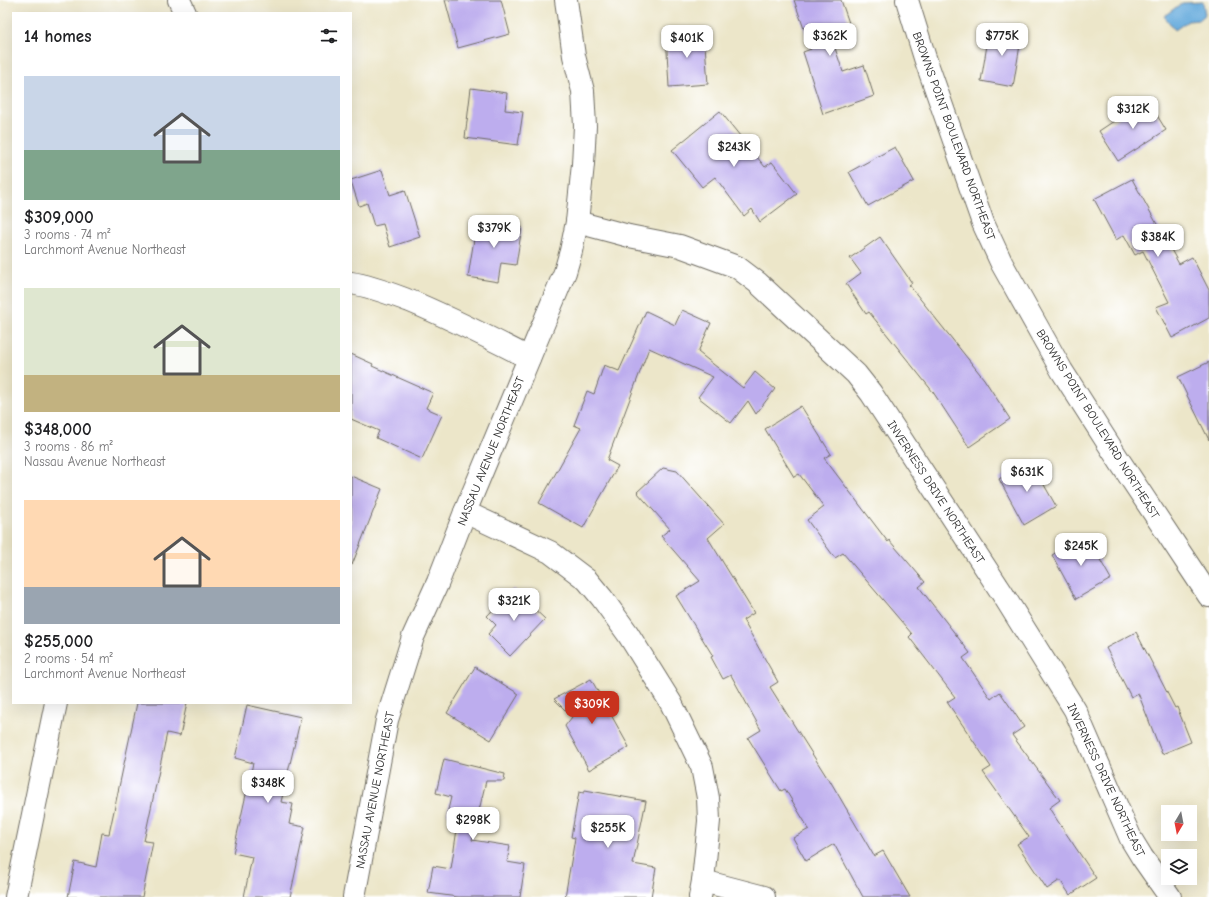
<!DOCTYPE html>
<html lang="en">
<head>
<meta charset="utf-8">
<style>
	:root { --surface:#fff; --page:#f2f2f2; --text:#202124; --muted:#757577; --accent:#c8321e }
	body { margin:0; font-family:"Comic Neue",sans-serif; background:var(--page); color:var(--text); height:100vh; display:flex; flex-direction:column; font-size:15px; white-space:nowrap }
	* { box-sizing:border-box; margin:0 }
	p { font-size:13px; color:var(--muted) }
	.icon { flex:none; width:22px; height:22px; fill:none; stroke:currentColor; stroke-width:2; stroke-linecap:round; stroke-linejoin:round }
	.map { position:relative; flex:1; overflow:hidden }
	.sheet { position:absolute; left:12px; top:12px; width:340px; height:692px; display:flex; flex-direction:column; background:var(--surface); border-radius:0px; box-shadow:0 4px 16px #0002 }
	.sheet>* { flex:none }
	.needle { width:26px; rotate:190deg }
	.tools { position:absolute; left:1161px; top:805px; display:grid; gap:8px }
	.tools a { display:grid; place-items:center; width:36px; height:36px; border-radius:0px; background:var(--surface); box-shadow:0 4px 16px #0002; font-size:20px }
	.price { position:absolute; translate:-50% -34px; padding:0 9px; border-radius:8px; background:#fff; color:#222; font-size:13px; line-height:26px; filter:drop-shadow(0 1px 2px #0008) }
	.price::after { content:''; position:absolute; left:50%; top:24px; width:12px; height:9px; margin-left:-6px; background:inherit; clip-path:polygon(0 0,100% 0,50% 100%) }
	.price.active { background:var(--accent); color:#fff }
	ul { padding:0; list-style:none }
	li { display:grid; align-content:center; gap:8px; height:212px; padding:0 12px }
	li span { display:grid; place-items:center; height:124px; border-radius:0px; color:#555 }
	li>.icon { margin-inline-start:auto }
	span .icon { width:72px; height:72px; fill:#fffc; stroke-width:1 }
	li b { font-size:17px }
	h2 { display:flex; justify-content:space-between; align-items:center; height:48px; padding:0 12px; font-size:17px }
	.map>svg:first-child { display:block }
	.water { fill:#68acdd; stroke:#4a6c84 }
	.building { fill:#bdadee }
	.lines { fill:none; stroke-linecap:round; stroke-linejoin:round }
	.minor-casing { stroke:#6f6c62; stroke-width:24 }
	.minor { stroke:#fff; stroke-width:22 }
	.labels { text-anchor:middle; stroke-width:3.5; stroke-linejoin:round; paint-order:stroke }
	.street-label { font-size:12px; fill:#2b2b2b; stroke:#fff }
</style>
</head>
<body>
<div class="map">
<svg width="1209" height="897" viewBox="0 0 1209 897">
	<rect width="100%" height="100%" fill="#fff"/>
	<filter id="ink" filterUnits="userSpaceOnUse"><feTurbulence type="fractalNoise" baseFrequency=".025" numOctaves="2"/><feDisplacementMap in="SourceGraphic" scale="8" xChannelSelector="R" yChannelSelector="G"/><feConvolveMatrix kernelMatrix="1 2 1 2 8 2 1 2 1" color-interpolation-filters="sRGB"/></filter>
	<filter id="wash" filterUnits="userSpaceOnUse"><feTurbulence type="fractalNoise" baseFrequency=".012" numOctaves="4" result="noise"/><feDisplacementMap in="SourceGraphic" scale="16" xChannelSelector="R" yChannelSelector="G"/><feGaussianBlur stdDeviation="0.9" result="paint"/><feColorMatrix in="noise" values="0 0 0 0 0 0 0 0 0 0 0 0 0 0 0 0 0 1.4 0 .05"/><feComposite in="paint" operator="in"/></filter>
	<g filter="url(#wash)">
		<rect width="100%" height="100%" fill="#ece6c9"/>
		<!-- water -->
		<path class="water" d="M 1203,2 L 1205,15 L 1199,20 L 1188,21 L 1175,30 L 1164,16 L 1182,3 Z"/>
		<g id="blocks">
			<!-- building -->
			<g class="building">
				<path d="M 445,0 L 501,0 L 510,34 L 458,48 Z"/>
				<path d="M 794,0 L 841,0 L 849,23 L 829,30 L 843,72 L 864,65 L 874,96 L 823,114 L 803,52 L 811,49 Z"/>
				<path d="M 990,27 L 1022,33 L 1013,87 L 981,81 Z"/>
				<path d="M 704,32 L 708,84 L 669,87 L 666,34 Z"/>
				<path d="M 471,88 L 507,93 L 505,110 L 523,112 L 518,145 L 465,138 Z"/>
				<path d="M 1147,99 L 1166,130 L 1118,161 L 1099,131 Z"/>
				<path d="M 720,111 L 765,167 L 772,162 L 797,194 L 760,222 L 752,209 L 744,216 L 715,177 L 702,187 L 672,150 Z"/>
				<path d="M 895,147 L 914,181 L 868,206 L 849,172 Z"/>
				<path d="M 382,170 L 390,195 L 405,190 L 420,237 L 390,247 L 383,224 L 374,226 L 367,203 L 359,206 L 351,181 L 351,180 Z"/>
				<path d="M 1132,179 L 1179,264 L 1192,257 L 1209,290 L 1209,318 L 1172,338 L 1156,307 L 1169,302 L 1143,251 L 1135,255 L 1124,235 L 1116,240 L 1094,199 Z"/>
				<path d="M 477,220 L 522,227 L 516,265 L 501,263 L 498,282 L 468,277 Z"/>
				<path d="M 880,237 L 912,283 L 909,285 L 984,379 L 1010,419 L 969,447 L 933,392 L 869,312 L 866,314 L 846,284 L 861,273 L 850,258 Z"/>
				<path d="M 682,310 L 711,323 L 698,352 L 743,388 L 755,372 L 775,389 L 756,414 L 748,401 L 731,423 L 698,397 L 713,377 L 649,348 L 607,460 L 618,466 L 583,528 L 539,503 L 581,428 L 574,425 L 587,391 L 594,394 L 604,365 L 619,371 L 646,311 L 675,325 Z"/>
				<path d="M 351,354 L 373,364 L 372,366 L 433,393 L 426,408 L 442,415 L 422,459 L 376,438 L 379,431 L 351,419 Z"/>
				<path d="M 1209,362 L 1209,440 L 1178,377 Z"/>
				<path d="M 801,406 L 831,454 L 824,458 L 888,542 L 889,540 L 925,582 L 919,587 L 970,653 L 963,658 L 991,699 L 1000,692 L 1024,727 L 1012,735 L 1060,800 L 1049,808 L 1096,878 L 1070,895 L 1060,880 L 1047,889 L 1017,844 L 1029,837 L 983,772 L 991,767 L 947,702 L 955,697 L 909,637 L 912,634 L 843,553 L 835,558 L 807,520 L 824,507 L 799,474 L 794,477 L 765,429 Z"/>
				<path d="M 1030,460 L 1056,506 L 1024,525 L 999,479 Z"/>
				<path d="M 663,468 L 677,471 L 724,524 L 708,538 L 754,613 L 743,620 L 778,682 L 770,687 L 828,779 L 829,779 L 874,856 L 883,851 L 910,897 L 863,897 L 834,844 L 806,861 L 793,838 L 809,829 L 785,789 L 781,791 L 748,738 L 761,730 L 731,675 L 723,679 L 711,657 L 713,656 L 676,596 L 700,581 L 661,536 L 670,529 L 637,492 Z"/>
				<path d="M 351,476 L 382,489 L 352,565 L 351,565 Z"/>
				<path d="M 1086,535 L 1111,579 L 1076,599 L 1052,555 Z"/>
				<path d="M 513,589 L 545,619 L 510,656 L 488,634 L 496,625 L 487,616 Z"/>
				<path d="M 1136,632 L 1175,708 L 1177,707 L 1191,742 L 1162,754 L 1138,693 L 1131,697 L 1106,648 Z"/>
				<path d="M 475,667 L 519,694 L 491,740 L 447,713 Z"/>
				<path d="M 591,679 L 629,747 L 589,770 L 565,726 L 572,717 L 554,699 Z"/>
				<path d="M 137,703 L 187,703 L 180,736 L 167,733 L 144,841 L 153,842 L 142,897 L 68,897 L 75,862 L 96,867 L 102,833 L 109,834 Z"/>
				<path d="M 247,705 L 301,717 L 281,802 L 293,804 L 289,824 L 305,827 L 290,897 L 244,897 L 252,857 L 233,853 L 253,763 L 235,758 Z"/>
				<path d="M 444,759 L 505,774 L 504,781 L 486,781 L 472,840 L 510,846 L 507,862 L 525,865 L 520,897 L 458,897 L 428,893 L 433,866 L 451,869 L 459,816 L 447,814 L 451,797 L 436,793 Z"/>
				<path d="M 585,790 L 646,801 L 633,864 L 656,868 L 651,897 L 565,897 L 575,838 L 571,837 L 579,792 L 584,793 Z"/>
			</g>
		</g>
	</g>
	<g filter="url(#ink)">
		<use href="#blocks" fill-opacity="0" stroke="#6f6c62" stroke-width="1"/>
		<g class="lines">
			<!-- minor casing -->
			<g class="minor-casing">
				<g id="minor">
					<path d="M 179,0 L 185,13"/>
					<path d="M 907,0 L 925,58 L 983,223 L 1002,264 L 1062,371 L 1120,462 L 1209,596"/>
					<path d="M 577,222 L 629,236 L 680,246 L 737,267 L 758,283 L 856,374 L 871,393 L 1002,593 L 1075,710 L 1131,839 L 1142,857 L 1170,897"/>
					<path d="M 351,283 C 371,286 391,294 410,301 C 451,318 490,338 529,358"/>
					<path d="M 465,512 L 550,552 L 587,580 L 602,598 L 628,634 L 671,703 L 702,767 L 708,798 L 709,821 L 703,881 L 700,897"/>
					<path d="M 703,881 L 764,897"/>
					<path d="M 16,897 L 56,703"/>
					<path d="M 354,897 L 387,720 L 413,637 L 438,582 L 465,512 L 565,272 L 571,251 L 577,222 L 583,164 L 585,126 L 583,91 L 574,56 L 566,0"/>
				</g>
			</g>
			<!-- minor -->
			<use href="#minor" class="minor"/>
		</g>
	</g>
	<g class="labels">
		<!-- street labels -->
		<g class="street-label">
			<text transform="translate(954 136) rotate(70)" y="4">BROWNS POINT BOULEVARD NORTHEAST</text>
			<text transform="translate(1098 424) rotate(58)" y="4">BROWNS POINT BOULEVARD NORTHEAST</text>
			<text transform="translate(491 451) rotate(-68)" y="4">NASSAU AVENUE NORTHEAST</text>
			<text transform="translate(936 492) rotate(57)" y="4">INVERNESS DRIVE NORTHEAST</text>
			<text transform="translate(1106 780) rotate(65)" y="4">INVERNESS DRIVE NORTHEAST</text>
			<text transform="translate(375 790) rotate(-79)" y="4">NASSAU AVENUE NORTHEAST</text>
		</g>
	</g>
</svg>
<div class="tools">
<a><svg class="needle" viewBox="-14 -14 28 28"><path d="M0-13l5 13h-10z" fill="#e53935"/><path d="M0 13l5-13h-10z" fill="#757577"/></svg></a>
<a><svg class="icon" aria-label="layers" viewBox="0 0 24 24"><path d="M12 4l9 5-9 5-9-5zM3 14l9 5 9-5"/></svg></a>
</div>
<b class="price" style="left:830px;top:57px">$362K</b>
<b class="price" style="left:1002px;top:57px">$775K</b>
<b class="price" style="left:687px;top:59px">$401K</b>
<b class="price" style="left:1133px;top:130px">$312K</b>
<b class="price" style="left:734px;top:168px">$243K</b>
<b class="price" style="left:494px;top:249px">$379K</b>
<b class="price" style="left:1158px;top:258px">$384K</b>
<b class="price" style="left:1027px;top:493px">$631K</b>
<b class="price" style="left:1081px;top:567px">$245K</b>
<b class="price" style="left:514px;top:622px">$321K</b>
<b class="price active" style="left:592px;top:725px">$309K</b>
<b class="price" style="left:268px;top:804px">$348K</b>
<b class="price" style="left:473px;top:841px">$298K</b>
<b class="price" style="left:608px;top:849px">$255K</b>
<section class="sheet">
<h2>14 homes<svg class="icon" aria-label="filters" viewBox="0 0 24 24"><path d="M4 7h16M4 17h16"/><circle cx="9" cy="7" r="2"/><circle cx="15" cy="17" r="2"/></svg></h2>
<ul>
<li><span style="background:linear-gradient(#c9d6e8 60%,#7fa58c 0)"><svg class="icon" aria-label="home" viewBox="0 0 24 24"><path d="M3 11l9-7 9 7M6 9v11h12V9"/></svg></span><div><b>$309,000</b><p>3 rooms · 74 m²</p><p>Larchmont Avenue Northeast</p></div></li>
<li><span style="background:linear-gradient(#dfe7d0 70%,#c2b280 0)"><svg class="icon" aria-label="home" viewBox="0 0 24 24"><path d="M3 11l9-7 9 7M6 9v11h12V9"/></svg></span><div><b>$348,000</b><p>3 rooms · 86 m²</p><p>Nassau Avenue Northeast</p></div></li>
<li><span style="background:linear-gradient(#ffd9b3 70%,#9aa5b1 0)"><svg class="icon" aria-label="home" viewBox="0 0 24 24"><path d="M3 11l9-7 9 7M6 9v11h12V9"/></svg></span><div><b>$255,000</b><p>2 rooms · 54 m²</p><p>Larchmont Avenue Northeast</p></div></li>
</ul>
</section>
</div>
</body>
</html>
